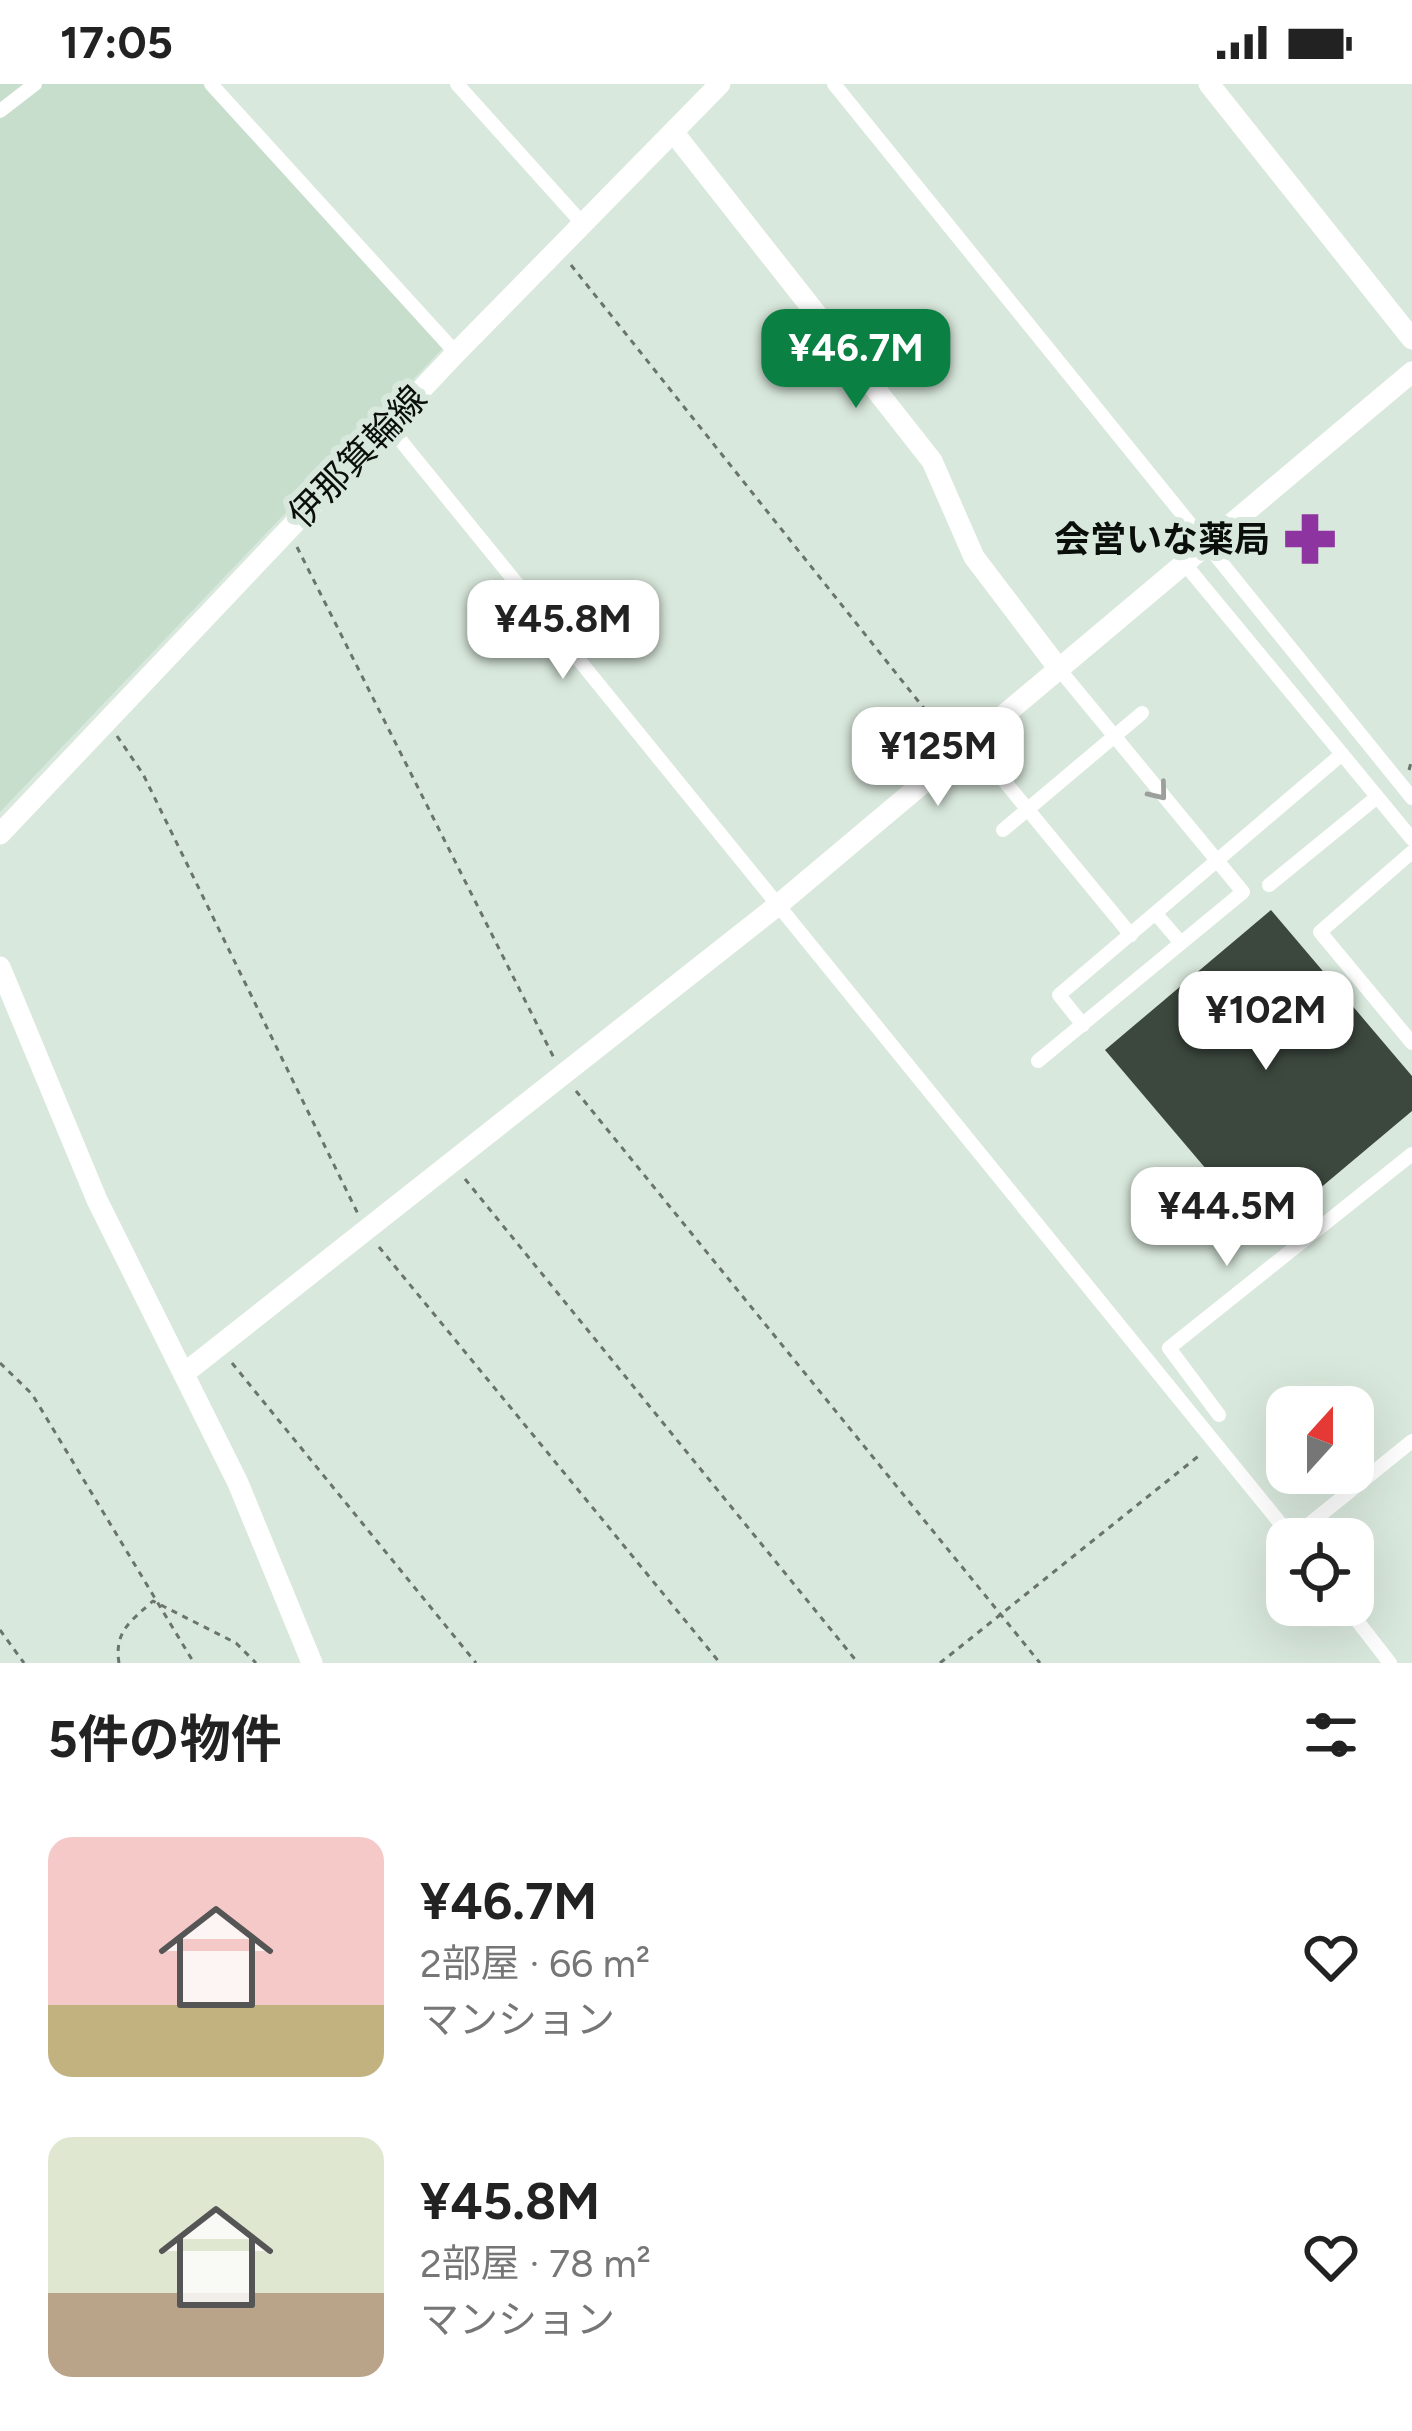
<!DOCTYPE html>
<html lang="ja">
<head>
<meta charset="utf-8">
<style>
	:root { --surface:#fff; --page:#f2f2f2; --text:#222; --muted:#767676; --accent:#0b8043 }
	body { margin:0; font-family:Figtree,"Noto Sans JP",sans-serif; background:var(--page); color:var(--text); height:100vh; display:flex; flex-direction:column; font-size:45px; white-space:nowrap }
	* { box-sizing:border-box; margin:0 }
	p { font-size:39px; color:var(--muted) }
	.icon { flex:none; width:66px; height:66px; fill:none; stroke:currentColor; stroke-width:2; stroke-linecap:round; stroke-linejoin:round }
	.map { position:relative; height:1579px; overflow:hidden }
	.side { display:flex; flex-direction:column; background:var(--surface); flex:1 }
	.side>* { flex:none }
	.needle { width:78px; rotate:21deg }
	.controls { position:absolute; left:1266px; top:1302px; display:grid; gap:24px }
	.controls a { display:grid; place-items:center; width:108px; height:108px; border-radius:24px; background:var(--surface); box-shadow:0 12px 48px #0002; font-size:60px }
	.price { position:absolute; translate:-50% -102px; padding:0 27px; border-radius:24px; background:#fff; color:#222; font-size:39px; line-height:78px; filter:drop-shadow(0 3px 6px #0008) }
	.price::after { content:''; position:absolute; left:50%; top:72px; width:36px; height:27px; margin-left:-18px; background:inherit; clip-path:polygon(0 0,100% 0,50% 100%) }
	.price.on { background:var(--accent); color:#fff }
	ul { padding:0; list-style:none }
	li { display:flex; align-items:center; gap:36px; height:300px; padding:0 48px }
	li span { display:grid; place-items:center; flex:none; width:336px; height:240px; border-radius:24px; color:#555 }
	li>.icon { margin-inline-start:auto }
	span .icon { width:144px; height:144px; fill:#fffc; stroke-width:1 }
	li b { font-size:51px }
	h2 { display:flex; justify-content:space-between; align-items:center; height:144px; padding:0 48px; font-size:51px }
	.status { display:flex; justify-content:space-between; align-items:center; height:84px; padding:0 60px; background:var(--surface); direction:ltr }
	.status svg { height:33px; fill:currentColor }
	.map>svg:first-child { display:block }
	.built { fill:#c8decd }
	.building { fill:#3c483e }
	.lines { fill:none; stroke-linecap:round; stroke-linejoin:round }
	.path { stroke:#6a746c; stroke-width:3; stroke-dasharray:6 6; stroke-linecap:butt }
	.street { stroke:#fff; stroke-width:14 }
	.secondary { stroke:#fff; stroke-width:21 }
	.primary { stroke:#fff; stroke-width:21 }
	.oneway { stroke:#9d9f9d }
	.labels { text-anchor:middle; stroke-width:12; stroke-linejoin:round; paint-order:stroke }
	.street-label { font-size:36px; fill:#0a0f0b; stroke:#d9e8dc }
	.poi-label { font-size:36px; font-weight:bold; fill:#0a0f0b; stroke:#d9e8dc; text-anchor:end }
</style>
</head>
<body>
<div class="status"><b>17:05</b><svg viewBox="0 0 49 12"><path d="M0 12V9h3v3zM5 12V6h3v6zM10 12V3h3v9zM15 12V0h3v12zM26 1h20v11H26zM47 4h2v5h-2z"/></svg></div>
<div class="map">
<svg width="1412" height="1579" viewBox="0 0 1412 1579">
	<rect width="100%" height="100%" fill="#d9e8dc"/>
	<!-- built -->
	<path class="built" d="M 0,0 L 211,0 L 448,259 L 0,728 Z"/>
	<!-- building -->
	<path class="building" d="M 1271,826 L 1412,992 L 1412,1027 L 1263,1152 L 1105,966 Z"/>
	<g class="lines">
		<!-- path -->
		<g class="path">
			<path d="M 571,181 L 946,652"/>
			<path d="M 297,463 L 554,974"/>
			<path d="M 117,652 L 143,690 L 358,1130"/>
			<path d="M 1409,686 L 1412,675"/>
			<path d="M 576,1007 L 1040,1579"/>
			<path d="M 465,1095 L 858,1579"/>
			<path d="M 379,1163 L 720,1579"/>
			<path d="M 0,1279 L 32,1310 L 194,1579"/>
			<path d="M 232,1279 L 476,1579"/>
			<path d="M 0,1546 L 24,1579"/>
			<path d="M 119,1579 C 114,1547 131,1537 153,1517 L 236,1559 L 256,1579"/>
			<path d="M 940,1579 L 1201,1370"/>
		</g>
		<!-- street -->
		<g class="street">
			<path d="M 211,0 L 456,269"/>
			<path d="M 457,0 L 582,139"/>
			<path d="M 834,0 L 1412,714"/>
			<path d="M 0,27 L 35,0"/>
			<path d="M 388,341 L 1293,1455"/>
			<path d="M 973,659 L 1131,851"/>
			<path d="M 1342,670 L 1412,755"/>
			<path d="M 1003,746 L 1142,629"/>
			<path d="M 1412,768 L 1320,848 L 1412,959"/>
			<path d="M 1269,801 L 1377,713"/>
			<path d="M 1156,830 L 1181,859"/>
			<path d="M 1083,941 L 1059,911 L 1342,670 L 1184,479"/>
			<path d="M 1038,977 L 1243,808 L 1059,585"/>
			<path d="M 1219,1331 L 1169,1264 L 1412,1070"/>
			<path d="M 1292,1454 L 1412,1357"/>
			<path d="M 1345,1521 L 1390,1579"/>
		</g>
		<!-- secondary -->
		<g class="secondary">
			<path d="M 674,49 L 932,377 L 974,473 L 1059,585"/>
			<path d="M 0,883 L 97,1116 L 238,1399 L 312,1579"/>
			<path d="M 186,1288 L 778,821 L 1412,288"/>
		</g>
		<!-- primary -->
		<g class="primary">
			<path d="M 1209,0 L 1412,255"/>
			<path d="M 0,750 L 456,269 L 720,0"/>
		</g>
	</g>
	<!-- one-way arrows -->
	<defs><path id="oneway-chevron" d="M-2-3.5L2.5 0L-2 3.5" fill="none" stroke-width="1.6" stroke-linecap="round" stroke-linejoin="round" transform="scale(3)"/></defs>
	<use class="oneway" href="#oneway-chevron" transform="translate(1159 708) rotate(51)"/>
	<!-- icons -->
	<defs>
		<g id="pharmacy-bare" transform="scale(4.14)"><path d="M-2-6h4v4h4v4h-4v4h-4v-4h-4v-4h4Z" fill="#8d34a0" stroke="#d9e8dc" stroke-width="2.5" paint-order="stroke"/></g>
	</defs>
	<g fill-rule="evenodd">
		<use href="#pharmacy-bare" x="1310" y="455"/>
	</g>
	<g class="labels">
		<!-- street labels -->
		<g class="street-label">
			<text transform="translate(357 372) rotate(-46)" y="13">伊那箕輪線</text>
		</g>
		<!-- poi labels -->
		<g class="poi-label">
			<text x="1270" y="468">会営いな薬局</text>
		</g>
	</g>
</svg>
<div class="controls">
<a><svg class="needle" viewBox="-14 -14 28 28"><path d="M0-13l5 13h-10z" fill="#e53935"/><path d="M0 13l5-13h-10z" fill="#767676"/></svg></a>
<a><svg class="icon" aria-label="locate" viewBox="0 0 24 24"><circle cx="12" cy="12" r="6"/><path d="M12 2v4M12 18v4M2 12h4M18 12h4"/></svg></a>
</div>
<b class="price on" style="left:856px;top:327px">¥46.7M</b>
<b class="price" style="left:563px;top:598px">¥45.8M</b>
<b class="price" style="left:938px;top:725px">¥125M</b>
<b class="price" style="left:1266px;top:989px">¥102M</b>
<b class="price" style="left:1227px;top:1185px">¥44.5M</b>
</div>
<section class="side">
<h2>5件の物件<svg class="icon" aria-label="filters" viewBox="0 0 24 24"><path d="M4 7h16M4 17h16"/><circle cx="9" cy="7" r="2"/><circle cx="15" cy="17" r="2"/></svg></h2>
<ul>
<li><span style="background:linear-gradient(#f6c9c9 70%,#c2b280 0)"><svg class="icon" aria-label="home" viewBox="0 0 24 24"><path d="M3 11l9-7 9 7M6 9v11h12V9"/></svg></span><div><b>¥46.7M</b><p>2部屋 · 66 m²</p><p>マンション</p></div><svg class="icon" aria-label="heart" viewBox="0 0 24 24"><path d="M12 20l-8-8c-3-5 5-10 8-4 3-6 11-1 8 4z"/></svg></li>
<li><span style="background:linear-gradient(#dfe7d0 65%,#b9a48a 0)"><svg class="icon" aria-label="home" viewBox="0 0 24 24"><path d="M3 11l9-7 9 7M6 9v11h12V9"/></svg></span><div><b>¥45.8M</b><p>2部屋 · 78 m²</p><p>マンション</p></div><svg class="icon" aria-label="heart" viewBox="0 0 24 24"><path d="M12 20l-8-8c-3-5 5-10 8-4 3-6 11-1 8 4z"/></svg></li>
</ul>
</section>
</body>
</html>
